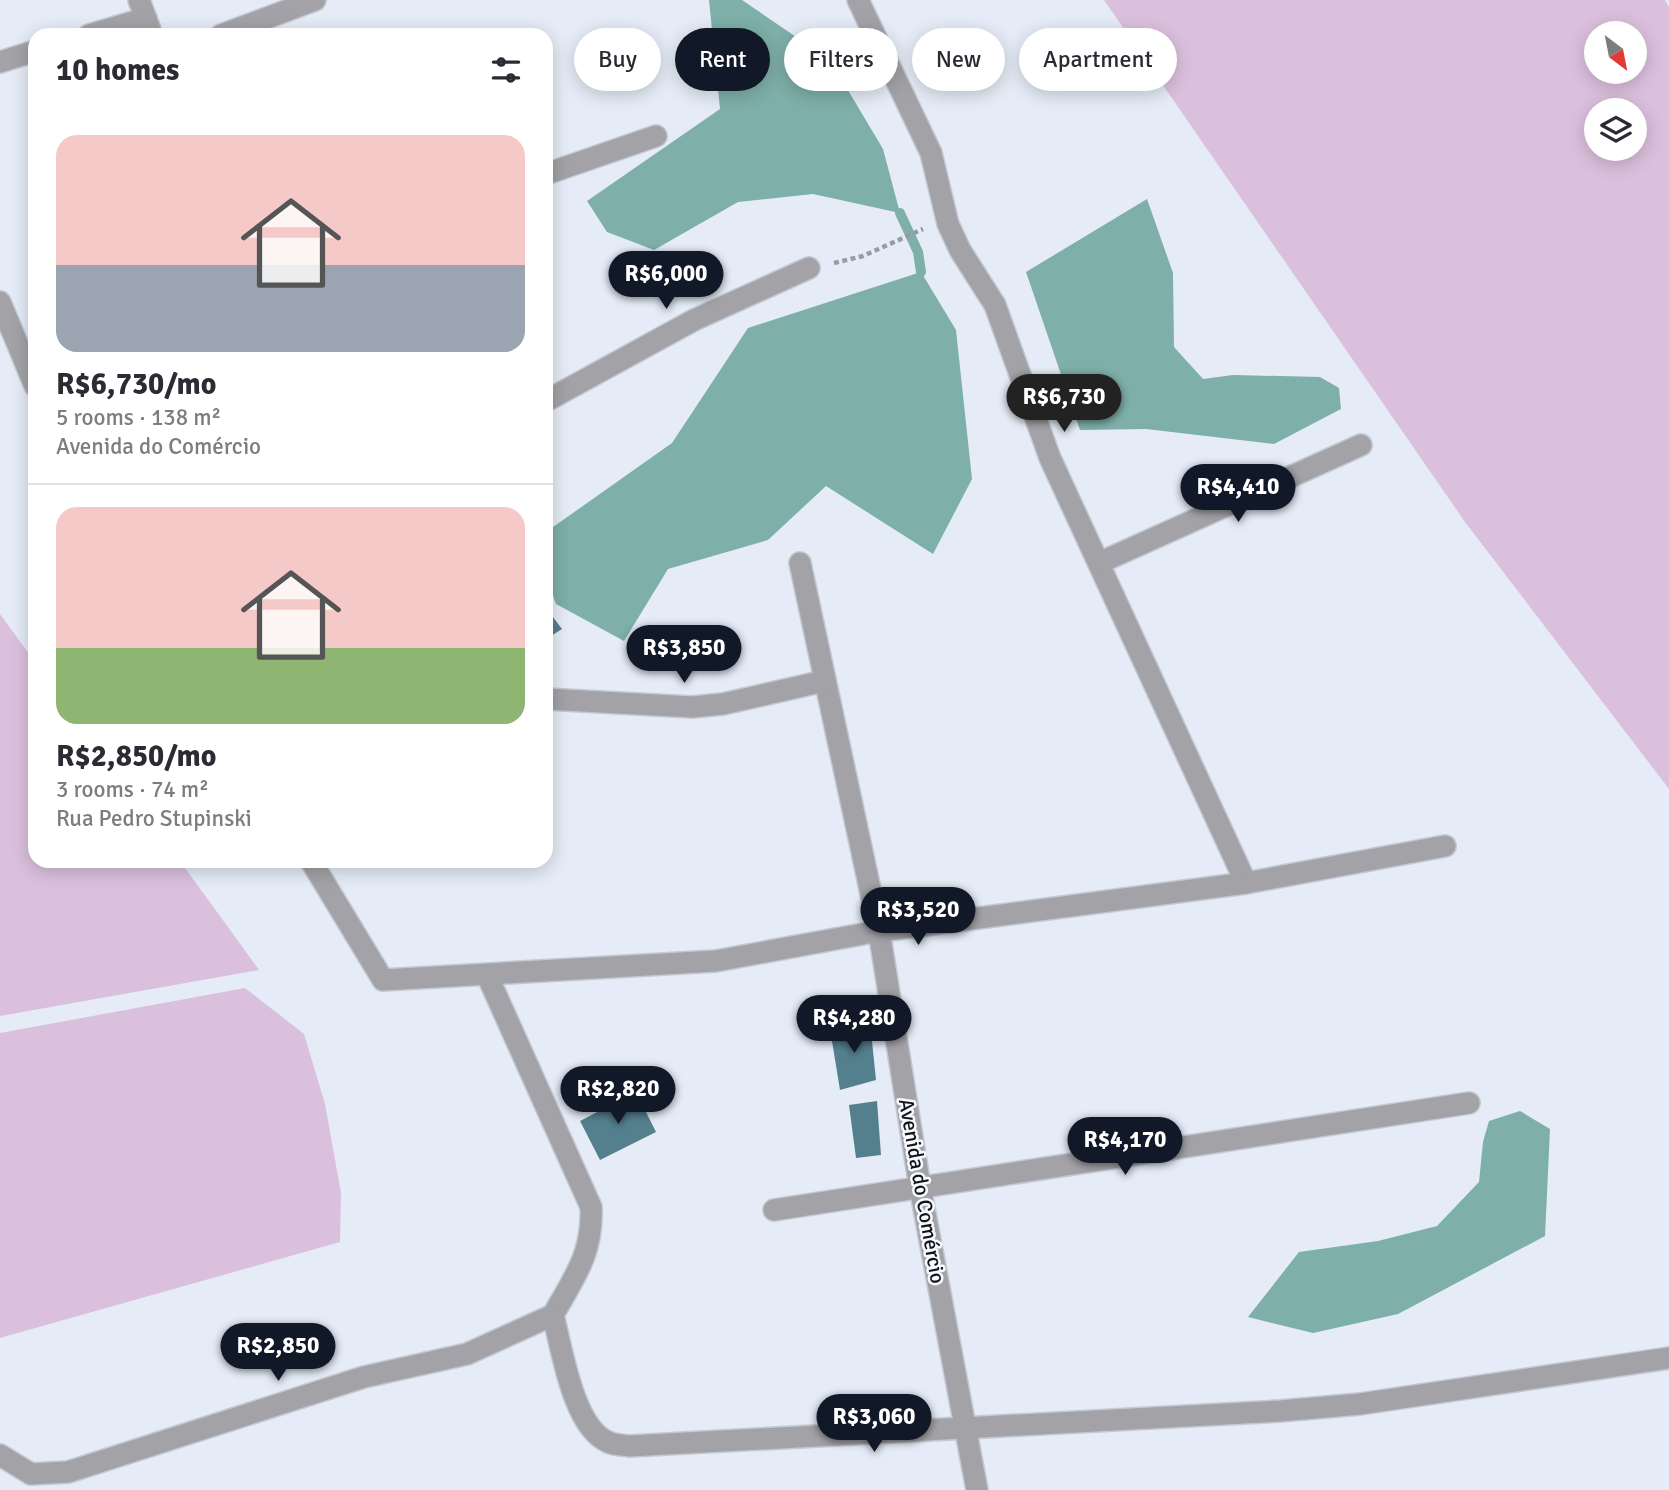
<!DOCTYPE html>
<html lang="en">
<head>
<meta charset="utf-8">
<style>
	:root { --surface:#fff; --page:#f2f2f3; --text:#2b2b33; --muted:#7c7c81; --line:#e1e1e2; --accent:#111827 }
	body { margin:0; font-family:Signika,sans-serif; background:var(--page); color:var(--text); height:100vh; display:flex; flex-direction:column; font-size:26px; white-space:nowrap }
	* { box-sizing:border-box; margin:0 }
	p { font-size:23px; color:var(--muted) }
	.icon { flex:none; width:38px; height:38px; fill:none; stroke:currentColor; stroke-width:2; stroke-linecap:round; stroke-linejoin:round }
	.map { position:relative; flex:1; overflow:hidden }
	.details { position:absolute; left:28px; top:28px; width:525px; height:840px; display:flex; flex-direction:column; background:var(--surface); border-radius:21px; box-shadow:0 4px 18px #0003 }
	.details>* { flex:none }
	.banner { position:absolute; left:574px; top:28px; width:665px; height:63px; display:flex; gap:14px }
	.needle { width:46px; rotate:148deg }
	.controls { position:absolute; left:1584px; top:21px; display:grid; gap:14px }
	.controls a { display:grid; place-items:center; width:63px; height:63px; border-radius:50%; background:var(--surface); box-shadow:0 4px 18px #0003; font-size:35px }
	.price { position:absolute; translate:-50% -60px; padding:0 16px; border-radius:24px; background:var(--accent); color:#fff; font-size:23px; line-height:46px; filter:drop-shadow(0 2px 4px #0008) }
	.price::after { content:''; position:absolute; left:50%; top:42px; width:21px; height:16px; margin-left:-10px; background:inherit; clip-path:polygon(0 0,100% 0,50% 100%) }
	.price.current { background:#222; color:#fff }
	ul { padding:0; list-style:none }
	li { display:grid; align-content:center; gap:14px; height:371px; padding:0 28px }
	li+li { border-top:2px solid var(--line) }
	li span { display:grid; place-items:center; height:217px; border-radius:21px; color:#555 }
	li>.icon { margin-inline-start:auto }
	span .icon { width:126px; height:126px; fill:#fffc; stroke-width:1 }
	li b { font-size:30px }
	h2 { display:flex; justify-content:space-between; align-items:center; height:84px; padding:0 28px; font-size:30px }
	.pill { padding:0 24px; border-radius:32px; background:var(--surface); box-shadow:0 4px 18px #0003; font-size:24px; line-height:63px }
	.pill.current { background:var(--accent); color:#fff }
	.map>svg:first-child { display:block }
	.green { fill:#dbc0dd; fill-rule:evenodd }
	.water { fill:#7eafa9 }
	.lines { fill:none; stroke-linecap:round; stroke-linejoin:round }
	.stream { stroke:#7eafa9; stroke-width:10 }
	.building { fill:#54808e }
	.minor-casing { stroke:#c3c9d3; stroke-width:24 }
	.path { stroke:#979ca4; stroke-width:4.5; stroke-dasharray:5 3.5; stroke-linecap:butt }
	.minor { stroke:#a3a2a7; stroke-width:21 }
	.labels { text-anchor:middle; stroke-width:5; stroke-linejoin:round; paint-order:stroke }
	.street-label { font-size:21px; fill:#111317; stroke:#f6f9fd }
</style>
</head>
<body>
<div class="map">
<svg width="1669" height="1490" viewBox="0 0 1669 1490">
	<rect width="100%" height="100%" fill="#e5ecf7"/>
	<!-- green -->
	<g class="green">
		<path d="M 1104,0 L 1665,0 L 1669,7 L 1669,789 L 1465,522 ZM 1596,33 L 1634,33 L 1634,72 L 1596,72 ZM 1596,110 L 1634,110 L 1634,149 L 1596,149 Z"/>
		<path d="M 0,614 L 35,662 L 35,861 L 180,861 L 259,970 L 0,1016 Z"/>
		<path d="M 245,988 L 304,1034 L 325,1104 L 341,1193 L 340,1242 L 0,1338 L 0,1033 Z"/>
	</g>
	<!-- water -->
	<g class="water">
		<path d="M 709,0 L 742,0 L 830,60 L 883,149 L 900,213 L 813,194 L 738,202 L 654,250 L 607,232 L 587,201 L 720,109 Z"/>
		<path d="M 1147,199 L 1173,273 L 1174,347 L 1203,379 L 1233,375 L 1320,377 L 1339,388 L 1341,409 L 1274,444 L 1146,429 L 1080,430 L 1026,272 Z"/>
		<path d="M 921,272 L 956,330 L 972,479 L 933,554 L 826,486 L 768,540 L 668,569 L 624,641 L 556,604 L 546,577 L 546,532 L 672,443 L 748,328 Z"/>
		<path d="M 1520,1111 L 1550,1129 L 1545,1236 L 1398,1314 L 1313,1333 L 1248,1317 L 1299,1252 L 1378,1241 L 1437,1226 L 1479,1182 L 1483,1142 L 1489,1121 Z"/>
	</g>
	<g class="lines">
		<!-- stream -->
		<path class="stream" d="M 900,213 L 918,252 L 921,272"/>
	</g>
	<!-- building -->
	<g class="building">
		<path d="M 546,608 L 562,629 L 546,639 Z"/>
		<path d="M 870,1022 L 876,1080 L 840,1090 L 830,1029 Z"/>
		<path d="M 636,1092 L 656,1132 L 600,1160 L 580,1121 Z"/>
		<path d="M 877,1101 L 881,1155 L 856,1158 L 849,1105 Z"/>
	</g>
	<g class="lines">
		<!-- minor casing -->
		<g class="minor-casing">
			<g id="minor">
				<path d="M 139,0 L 152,35"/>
				<path d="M 858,0 L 931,153 L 948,224 L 960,250 L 995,305 L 1050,458 L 1246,883"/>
				<path d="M 89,35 L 146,18"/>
				<path d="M 221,35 L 315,0"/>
				<path d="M 0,62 L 35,51"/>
				<path d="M 546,174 L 656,136"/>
				<path d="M 0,302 L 35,386"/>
				<path d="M 546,401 L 694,320 L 809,268"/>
				<path d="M 800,563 L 879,931 L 920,1187 L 977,1490"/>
				<path d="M 1099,563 L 1361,445"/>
				<path d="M 546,699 L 692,707 L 723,704 L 824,681"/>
				<path d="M 311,861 L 383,980 L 716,961 L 879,931 L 1246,883 L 1445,846"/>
				<path d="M 488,977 L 591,1207 C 593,1253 575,1276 553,1315 C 562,1349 573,1427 608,1442 C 614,1445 623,1445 630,1446 L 1280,1411 L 1360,1404 L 1669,1358"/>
				<path d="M 774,1210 L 1469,1103"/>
				<path d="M 0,1455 L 31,1474 L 68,1472 L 364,1377 L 467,1354 L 553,1315"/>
			</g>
		</g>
		<!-- path -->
		<path class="path" d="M 834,263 L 863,256 L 923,229"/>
		<!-- minor -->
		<use href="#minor" class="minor"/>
	</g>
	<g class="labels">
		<!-- street labels -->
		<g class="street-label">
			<text transform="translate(922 1191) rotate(80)" y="7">Avenida do Comércio</text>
		</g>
	</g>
</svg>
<div class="controls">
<a><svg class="needle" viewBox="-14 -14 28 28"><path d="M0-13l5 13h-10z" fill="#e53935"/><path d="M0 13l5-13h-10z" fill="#7c7c81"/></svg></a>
<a><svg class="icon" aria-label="layers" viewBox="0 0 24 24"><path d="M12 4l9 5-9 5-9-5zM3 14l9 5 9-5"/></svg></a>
</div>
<b class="price" style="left:666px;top:311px">R$6,000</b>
<b class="price current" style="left:1064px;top:434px">R$6,730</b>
<b class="price" style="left:1238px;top:524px">R$4,410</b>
<b class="price" style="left:684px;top:685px">R$3,850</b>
<b class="price" style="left:918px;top:947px">R$3,520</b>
<b class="price" style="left:854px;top:1055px">R$4,280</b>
<b class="price" style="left:618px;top:1126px">R$2,820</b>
<b class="price" style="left:1125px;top:1177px">R$4,170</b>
<b class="price" style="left:278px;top:1383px">R$2,850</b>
<b class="price" style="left:874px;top:1454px">R$3,060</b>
<div class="banner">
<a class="pill">Buy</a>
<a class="pill current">Rent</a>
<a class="pill">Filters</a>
<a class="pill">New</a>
<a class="pill">Apartment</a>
</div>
<section class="details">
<h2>10 homes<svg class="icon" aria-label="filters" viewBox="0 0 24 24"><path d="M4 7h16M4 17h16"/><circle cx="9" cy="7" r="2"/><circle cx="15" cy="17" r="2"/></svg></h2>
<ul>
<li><span style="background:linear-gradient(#f6c9c9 60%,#9aa5b1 0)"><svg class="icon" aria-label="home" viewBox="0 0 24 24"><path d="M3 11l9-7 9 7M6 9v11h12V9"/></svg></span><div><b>R$6,730/mo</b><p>5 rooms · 138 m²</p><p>Avenida do Comércio</p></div></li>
<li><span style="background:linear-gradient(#f6c9c9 65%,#8fb573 0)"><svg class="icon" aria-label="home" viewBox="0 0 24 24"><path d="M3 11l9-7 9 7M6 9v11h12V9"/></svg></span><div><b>R$2,850/mo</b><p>3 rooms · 74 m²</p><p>Rua Pedro Stupinski</p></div></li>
</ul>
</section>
</div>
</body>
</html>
